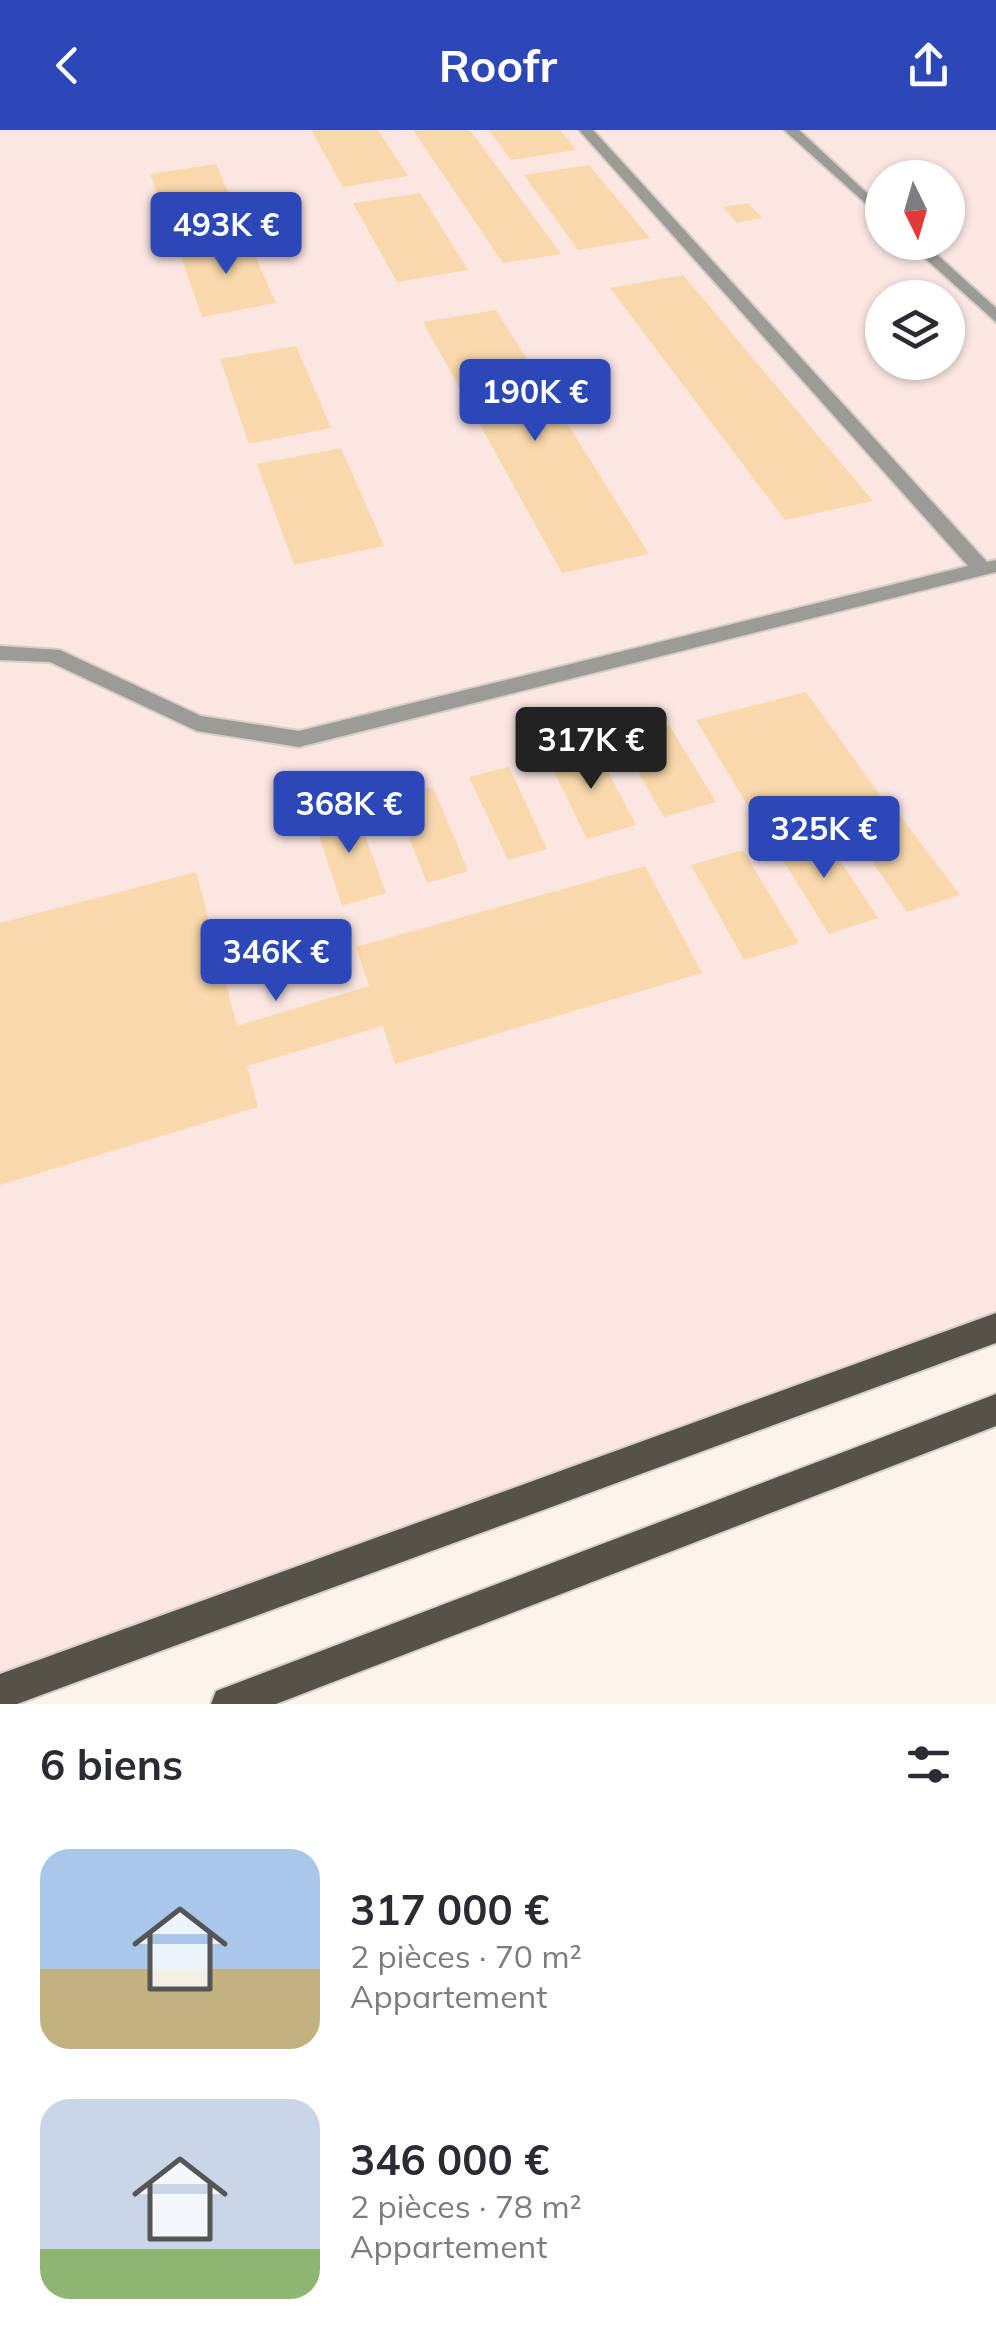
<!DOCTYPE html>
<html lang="fr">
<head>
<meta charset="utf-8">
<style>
	:root { --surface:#fff; --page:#f7f7f7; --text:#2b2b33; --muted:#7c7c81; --accent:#2c47b8 }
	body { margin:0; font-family:Mulish,sans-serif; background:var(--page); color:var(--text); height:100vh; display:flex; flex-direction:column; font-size:38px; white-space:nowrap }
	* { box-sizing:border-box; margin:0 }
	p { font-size:32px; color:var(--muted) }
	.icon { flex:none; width:55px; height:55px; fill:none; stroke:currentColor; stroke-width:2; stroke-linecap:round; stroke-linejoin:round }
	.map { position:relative; height:1574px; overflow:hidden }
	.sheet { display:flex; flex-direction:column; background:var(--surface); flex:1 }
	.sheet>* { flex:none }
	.needle { width:65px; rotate:175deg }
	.tools { position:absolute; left:865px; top:30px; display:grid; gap:20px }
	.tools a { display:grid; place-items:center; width:100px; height:100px; border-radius:50%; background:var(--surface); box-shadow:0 2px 8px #0004; font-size:50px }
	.price { position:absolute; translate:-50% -85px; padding:0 22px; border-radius:10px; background:var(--accent); color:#fff; font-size:32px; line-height:65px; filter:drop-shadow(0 2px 5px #0008) }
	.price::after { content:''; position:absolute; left:50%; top:60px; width:30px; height:22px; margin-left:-15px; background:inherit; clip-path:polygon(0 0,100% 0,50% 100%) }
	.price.on { background:#222; color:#fff }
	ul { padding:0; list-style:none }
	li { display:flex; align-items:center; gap:30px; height:250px; padding:0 40px }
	li span { display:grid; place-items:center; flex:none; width:280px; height:200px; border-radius:30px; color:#555 }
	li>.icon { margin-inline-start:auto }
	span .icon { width:120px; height:120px; fill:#fffc; stroke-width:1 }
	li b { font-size:42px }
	h2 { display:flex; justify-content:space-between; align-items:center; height:120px; padding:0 40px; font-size:42px }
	header { display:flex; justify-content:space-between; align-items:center; height:130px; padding:0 40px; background:var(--accent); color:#fff; font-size:45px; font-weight:700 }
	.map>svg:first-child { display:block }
	.industrial { fill:#fbe6e2; fill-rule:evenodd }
	.building { fill:#f9d9ab }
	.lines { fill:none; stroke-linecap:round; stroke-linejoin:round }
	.minor-casing { stroke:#d6cfc6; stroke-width:4 }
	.major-casing { stroke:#d6cfc6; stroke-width:4 }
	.minor { fill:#9c9b96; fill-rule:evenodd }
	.major { fill:#55524a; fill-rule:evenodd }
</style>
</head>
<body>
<header><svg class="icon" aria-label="back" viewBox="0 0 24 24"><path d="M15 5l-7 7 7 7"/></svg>Roofr<svg class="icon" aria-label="share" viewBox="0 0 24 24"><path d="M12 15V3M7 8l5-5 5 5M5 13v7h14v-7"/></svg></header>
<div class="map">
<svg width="996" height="1574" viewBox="0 0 996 1574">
	<rect width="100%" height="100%" fill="#fcf4ea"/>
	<!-- industrial -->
	<path class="industrial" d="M 0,0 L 996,0 L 996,1197 L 0,1561 ZM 882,48 L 948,48 L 948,112 L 882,112 ZM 882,168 L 948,168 L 948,232 L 882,232 Z"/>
	<!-- building -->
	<g class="building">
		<path d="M 311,0 L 378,0 L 408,46 L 343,57 Z"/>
		<path d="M 413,0 L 470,0 L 561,124 L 503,133 Z"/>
		<path d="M 489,0 L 560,0 L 576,20 L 511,30 Z"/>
		<path d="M 216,34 L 241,93 L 172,103 L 150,44 Z"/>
		<path d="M 589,35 L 650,108 L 578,120 L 524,45 Z"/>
		<path d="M 420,63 L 468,140 L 397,152 L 353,73 Z"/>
		<path d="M 748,73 L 762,88 L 737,93 L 723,77 Z"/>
		<path d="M 247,107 L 276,173 L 202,187 L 178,118 Z"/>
		<path d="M 683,145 L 873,371 L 785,390 L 610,158 Z"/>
		<path d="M 496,180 L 649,424 L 562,443 L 423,192 Z"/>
		<path d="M 296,216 L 331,298 L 249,314 L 220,229 Z"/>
		<path d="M 341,318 L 384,416 L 294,435 L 257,334 Z"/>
		<path d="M 806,562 L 880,665 L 762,699 L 696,590 Z"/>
		<path d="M 669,595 L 716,672 L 664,687 L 619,609 Z"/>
		<path d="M 594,615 L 636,695 L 587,709 L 547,627 Z"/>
		<path d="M 509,637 L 547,719 L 508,730 L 469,647 Z"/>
		<path d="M 433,657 L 468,741 L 427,753 L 393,667 Z"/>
		<path d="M 354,676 L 386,763 L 342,776 L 313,687 Z"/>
		<path d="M 895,679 L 960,765 L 907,782 L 846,694 Z"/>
		<path d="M 818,698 L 878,788 L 829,804 L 771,711 Z"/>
		<path d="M 743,720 L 799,813 L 744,830 L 691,735 Z"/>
		<path d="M 645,736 L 702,843 L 395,934 L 383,896 L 247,936 L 258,977 L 0,1055 L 0,793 L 196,742 L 237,896 L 369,856 L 356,817 Z"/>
	</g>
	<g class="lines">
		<!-- minor casing -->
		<g class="minor-casing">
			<g id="minor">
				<path d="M 579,0 L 593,0 L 987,432 L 996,430 L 996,442 L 299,617 L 197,601 L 50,532 L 0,530 L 0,516 L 60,520 L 201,586 L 299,601 L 968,436 Z"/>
				<path d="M 784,0 L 799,0 L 882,77 L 882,88 Z"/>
				<path d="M 907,112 L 923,112 L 996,178 L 996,192 Z"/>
			</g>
		</g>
		<!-- major casing -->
		<g class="major-casing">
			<g id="major">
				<path d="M 996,1183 L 996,1213 L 17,1574 L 0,1574 L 0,1544 Z"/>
				<path d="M 996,1264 L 996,1296 L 276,1574 L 211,1574 L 216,1561 L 229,1556 Z"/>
			</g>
		</g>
		<!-- minor -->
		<use href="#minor" class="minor"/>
		<!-- major -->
		<use href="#major" class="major"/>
	</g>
</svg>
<div class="tools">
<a><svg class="needle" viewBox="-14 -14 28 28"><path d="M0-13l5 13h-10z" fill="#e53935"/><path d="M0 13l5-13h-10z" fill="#7c7c81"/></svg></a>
<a><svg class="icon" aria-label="layers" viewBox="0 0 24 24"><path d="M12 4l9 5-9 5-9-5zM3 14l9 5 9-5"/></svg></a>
</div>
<b class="price" style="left:226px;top:147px">493K €</b>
<b class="price" style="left:535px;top:314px">190K €</b>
<b class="price on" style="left:591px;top:662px">317K €</b>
<b class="price" style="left:349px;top:726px">368K €</b>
<b class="price" style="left:824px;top:751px">325K €</b>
<b class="price" style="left:276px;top:874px">346K €</b>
</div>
<section class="sheet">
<h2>6 biens<svg class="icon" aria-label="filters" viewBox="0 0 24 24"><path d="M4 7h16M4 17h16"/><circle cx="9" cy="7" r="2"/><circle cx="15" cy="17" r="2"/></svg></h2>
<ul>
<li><span style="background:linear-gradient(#a9c7e8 60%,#c2b280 0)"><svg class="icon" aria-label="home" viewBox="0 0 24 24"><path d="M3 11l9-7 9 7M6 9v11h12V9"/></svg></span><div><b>317 000 €</b><p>2 pièces · 70 m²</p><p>Appartement</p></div></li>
<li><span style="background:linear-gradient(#c9d6e8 75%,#8fb573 0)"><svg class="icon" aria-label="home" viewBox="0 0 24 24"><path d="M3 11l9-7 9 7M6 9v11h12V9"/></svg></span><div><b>346 000 €</b><p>2 pièces · 78 m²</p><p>Appartement</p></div></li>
</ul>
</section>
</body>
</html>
